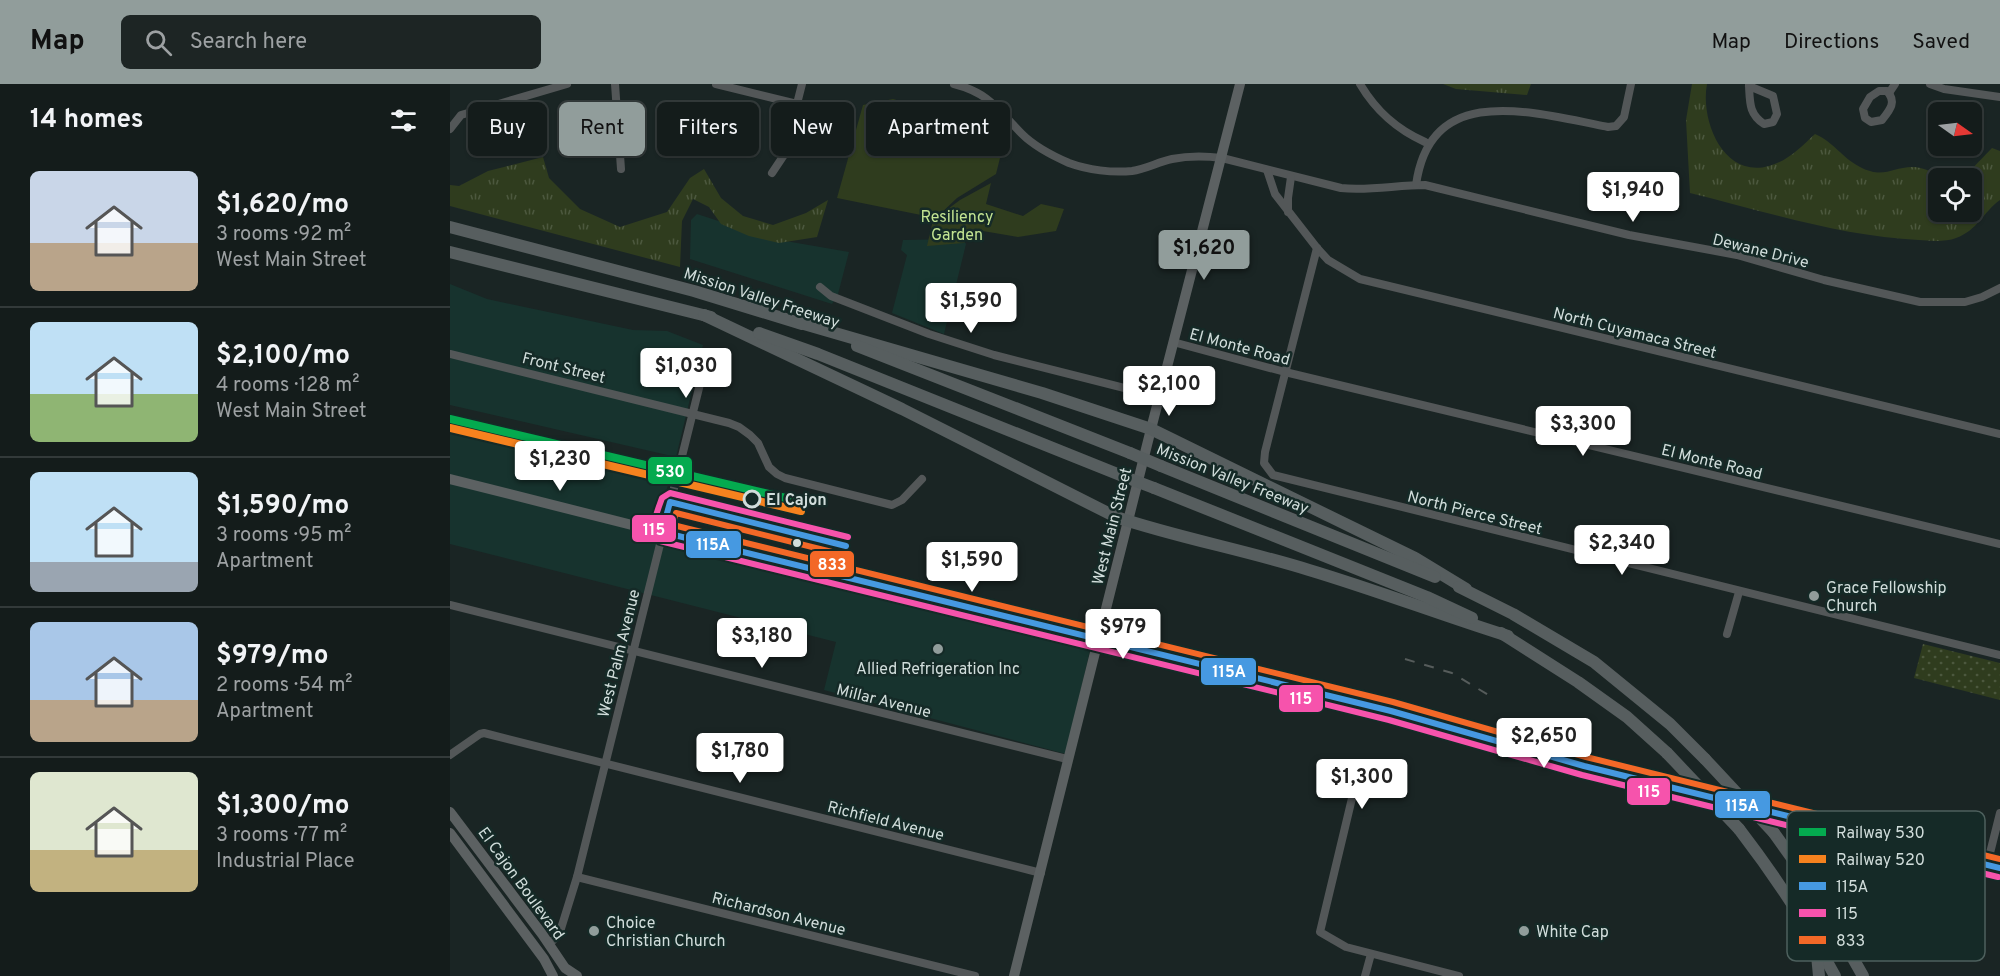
<!DOCTYPE html>
<html lang="en">
<head>
<meta charset="utf-8">
<style>
	:root { --surface:#141c1b; --page:#1d2524; --text:#f1f3f6; --muted:#9da1a3; --line:#333a3a; --accent:#919d9b }
	body { margin:0; font-family:Overpass,sans-serif; background:var(--page); color:var(--text); height:100vh; display:flex; flex-direction:column; font-size:22px; white-space:nowrap }
	* { box-sizing:border-box; margin:0 }
	p { font-size:20px; color:var(--muted) }
	.icon { flex:none; width:33px; height:33px; fill:none; stroke:currentColor; stroke-width:2; stroke-linecap:round; stroke-linejoin:round }
	.map { position:relative; flex:1; overflow:hidden }
	.side { display:flex; flex-direction:column; background:var(--surface); width:450px }
	.side>* { flex:none }
	.guide { position:absolute; left:18px; top:18px; width:570px; height:54px; display:flex; gap:12px }
	.needle { width:39px; rotate:104deg }
	.fabs { position:absolute; left:1478px; top:18px; display:grid; gap:12px }
	.fabs a { display:grid; place-items:center; width:54px; height:54px; border-radius:9px; background:var(--surface); box-shadow:0 2px 4px #0004,0 0 0 2px var(--line); font-size:30px }
	.price { position:absolute; translate:-50% -51px; padding:0 14px; border-radius:6px; background:#fff; color:#222; font-size:20px; line-height:39px; filter:drop-shadow(0 2px 3px #0008) }
	.price::after { content:''; position:absolute; left:50%; top:36px; width:18px; height:14px; margin-left:-9px; background:inherit; clip-path:polygon(0 0,100% 0,50% 100%) }
	.price.current { background:var(--accent); color:#111 }
	ul { padding:0; list-style:none }
	li { display:flex; align-items:center; gap:18px; height:150px; padding:0 30px }
	li+li { border-top:2px solid var(--line) }
	li span { display:grid; place-items:center; flex:none; width:168px; height:120px; border-radius:9px; color:#555 }
	li>.icon { margin-inline-start:auto }
	span .icon { width:72px; height:72px; fill:#fffc; stroke-width:1 }
	li b { font-size:26px }
	h2 { display:flex; justify-content:space-between; align-items:center; height:72px; padding:0 30px; font-size:26px }
	.chip { padding:0 21px; border-radius:9px; background:var(--surface); box-shadow:0 2px 4px #0004,0 0 0 2px var(--line); font-size:21px; line-height:54px }
	.chip.current { background:var(--accent); color:#111 }
	header { display:flex; align-items:center; gap:36px; box-sizing:border-box; height:84px; padding:0 30px; background:var(--accent); color:#111 }
	header strong { font-size:28px }
	nav { display:flex; gap:33px; margin-inline-start:auto; font-size:21px }
	.search { width:420px; height:54px; background:var(--page); display:flex; align-items:center; gap:15px; box-sizing:border-box; padding:0 21px; border-radius:9px; color:var(--muted); font-size:22px }
	main { display:flex; flex:1; min-height:0 }
	.map>svg:first-child { display:block }
	.built { fill:#17332e }
	.grass { fill:url(#grass-tufts); fill-rule:evenodd }
	.park { fill:url(#park-dots) }
	.garden { fill:#2f3c1e }
	.lines { fill:none; stroke-linecap:round; stroke-linejoin:round }
	.minor { stroke:#535758; stroke-width:8 }
	.major { stroke:#5c6162; stroke-width:10 }
	.highway { stroke:#575e5f; stroke-width:12 }
	.rail { stroke:#565c5b; stroke-width:2; stroke-dasharray:10 10; stroke-linecap:butt }
	.highway-bridge { stroke:#575e5f; stroke-width:12 }
	.bus-1-casing { stroke:#152a27; stroke-width:10 }
	.bus-2-casing { stroke:#152a27; stroke-width:10 }
	.bus-3-casing { stroke:#152a27; stroke-width:10 }
	.bus-1 { stroke:#4699e1; stroke-width:6 }
	.bus-2 { stroke:#f653ac; stroke-width:6 }
	.bus-3 { stroke:#f36827; stroke-width:6 }
	.rail-1-casing { stroke:#152a27; stroke-width:12 }
	.rail-2-casing { stroke:#152a27; stroke-width:12 }
	.rail-1 { stroke:#04aa4f; stroke-width:8 }
	.rail-2 { stroke:#f6821e; stroke-width:8 }
	.stop-dot { fill:#152a27; stroke:#d1dddb; stroke-width:3 }
	.bus-dot { fill:#d1dddb; stroke:#152a27; stroke-width:2 }
	.poi-dot { fill:#919d9b; stroke:#152a27; stroke-width:2 }
	.labels { text-anchor:middle; stroke-width:5; stroke-linejoin:round; paint-order:stroke }
	.park-label { font-size:16px; fill:#c3e492; stroke:#152a27 }
	.street-label { font-size:16px; fill:#d1dddb; stroke:#152a27 }
	.stop-label { font-size:16px; font-weight:bold; fill:#d1dddb; stroke:#152a27; text-anchor:start }
	.poi-label { font-size:16px; fill:#d1dddb; stroke:#152a27; text-anchor:start }
	.key { fill:#152a27; stroke:#4d605d; stroke-width:1.5 }
	.key-label { font-size:16px; fill:#d1dddb }
	.line-badge { stroke:#152a27; stroke-width:2 }
	.badge-label { font-size:16px; text-anchor:middle; font-weight:bold; fill:#fff }
</style>
</head>
<body>
<header>
<strong>Map</strong>
<div class="search"><svg class="icon" aria-label="search" viewBox="0 0 24 24"><circle cx="10" cy="10" r="6"/><path d="M15 15l6 6"/></svg>Search here</div>
<nav><a>Map</a><a>Directions</a><a>Saved</a></nav>
</header>
<main>
<section class="side">
<h2>14 homes<svg class="icon" aria-label="filters" viewBox="0 0 24 24"><path d="M4 7h16M4 17h16"/><circle cx="9" cy="7" r="2"/><circle cx="15" cy="17" r="2"/></svg></h2>
<ul>
<li><span style="background:linear-gradient(#c9d6e8 60%,#b9a48a 0)"><svg class="icon" aria-label="home" viewBox="0 0 24 24"><path d="M3 11l9-7 9 7M6 9v11h12V9"/></svg></span><div><b>$1,620/mo</b><p>3 rooms · 92 m²</p><p>West Main Street</p></div></li>
<li><span style="background:linear-gradient(#bfe0f5 60%,#8fb573 0)"><svg class="icon" aria-label="home" viewBox="0 0 24 24"><path d="M3 11l9-7 9 7M6 9v11h12V9"/></svg></span><div><b>$2,100/mo</b><p>4 rooms · 128 m²</p><p>West Main Street</p></div></li>
<li><span style="background:linear-gradient(#bfe0f5 75%,#9aa5b1 0)"><svg class="icon" aria-label="home" viewBox="0 0 24 24"><path d="M3 11l9-7 9 7M6 9v11h12V9"/></svg></span><div><b>$1,590/mo</b><p>3 rooms · 95 m²</p><p>Apartment</p></div></li>
<li><span style="background:linear-gradient(#a9c7e8 65%,#b9a48a 0)"><svg class="icon" aria-label="home" viewBox="0 0 24 24"><path d="M3 11l9-7 9 7M6 9v11h12V9"/></svg></span><div><b>$979/mo</b><p>2 rooms · 54 m²</p><p>Apartment</p></div></li>
<li><span style="background:linear-gradient(#dfe7d0 65%,#c2b280 0)"><svg class="icon" aria-label="home" viewBox="0 0 24 24"><path d="M3 11l9-7 9 7M6 9v11h12V9"/></svg></span><div><b>$1,300/mo</b><p>3 rooms · 77 m²</p><p>Industrial Place</p></div></li>
</ul>
</section>
<div class="map">
<svg width="1550" height="892" viewBox="0 0 1550 892">
	<defs>
		<pattern id="grass-tufts" width="24" height="20" patternUnits="userSpaceOnUse" patternTransform="scale(1.5)"><rect width="24" height="20" fill="#2f3c1e"/><path d="M3 7l-1-3M5 7V3M7 7l1-3M15 17l-1-3M17 17v-4M19 17l1-3" fill="none" stroke="#4c583e"/></pattern>
		<pattern id="park-dots" width="8" height="8" patternUnits="userSpaceOnUse" patternTransform="scale(1.5)"><rect width="8" height="8" fill="#2f3c1e"/><path d="M2 2h.1M6 6h.1" fill="none" stroke="#4c583e" stroke-width="1.8" stroke-linecap="round"/></pattern>
	</defs>
	<rect width="100%" height="100%" fill="#1a2524"/>
	<!-- built -->
	<g class="built">
		<path d="M 247,130 L 324,155 L 399,168 L 388,210 L 382,220 L 240,175 L 241,136 Z"/>
		<path d="M 513,155 L 516,160 L 494,250 L 442,229 L 457,171 L 451,166 L 453,156 Z"/>
		<path d="M 0,200 L 37,215 L 183,246 L 217,247 L 253,261 L 226,373 L 0,321 Z"/>
		<path d="M 0,341 L 220,393 L 208,440 L 644,549 L 616,670 L 374,606 L 386,558 L 0,460 Z"/>
	</g>
	<!-- grass -->
	<g class="grass">
		<path d="M 993,0 L 1081,0 L 1077,11 L 1006,5 Z"/>
		<path d="M 1242,0 L 1257,0 C 1250,36 1273,95 1319,82 C 1338,77 1351,63 1365,50 C 1385,59 1391,73 1410,83 C 1435,96 1442,82 1465,83 C 1476,84 1486,91 1496,92 C 1502,93 1509,92 1515,92 L 1542,64 L 1550,67 L 1550,116 C 1533,128 1528,146 1506,154 C 1496,158 1480,157 1469,156 C 1394,153 1313,127 1240,109 L 1236,36 ZM 1521,94 L 1521,128 L 1488,128 L 1488,94 Z"/>
		<path d="M 93,73 L 99,94 L 130,125 L 170,143 L 217,128 L 240,94 L 254,85 L 271,114 L 293,132 L 323,141 L 356,129 L 378,116 L 367,153 L 329,159 L 299,152 L 271,140 L 259,123 L 243,115 L 232,137 L 230,183 L 0,122 L 0,101 L 9,102 L 38,87 Z"/>
	</g>
	<!-- park -->
	<path class="park" d="M 1473,560 L 1550,579 L 1550,616 L 1464,594 Z"/>
	<!-- garden -->
	<g class="garden">
		<path d="M 443,15 L 497,30 L 497,38 L 554,58 L 546,90 L 507,114 L 487,133 L 471,131 L 387,114 L 413,21 Z"/>
		<path d="M 541,99 L 536,120 L 573,132 L 591,120 L 614,125 L 606,147 L 568,153 L 527,146 L 514,159 L 477,162 L 483,136 L 510,116 Z"/>
	</g>
	<g class="lines">
		<!-- minor -->
		<g class="minor">
			<path d="M 165,0 L 171,85"/>
			<path d="M 266,0 L 347,20"/>
			<path d="M 504,0 C 540,9 549,27 572,50 C 585,63 603,72 619,79 C 638,86 662,89 682,87 C 696,85 708,78 722,75 C 737,72 756,72 772,74 L 891,104 C 919,107 947,101 975,101 L 1179,151 L 1287,171 L 1374,196 L 1470,218 L 1515,218 L 1532,213 L 1550,204"/>
			<path d="M 910,0 C 926,27 946,45 975,58"/>
			<path d="M 1480,0 L 1494,5 L 1550,13"/>
			<path d="M 1299,2 L 1323,12 L 1327,30 L 1323,38 L 1314,40 C 1299,30 1300,19 1299,2 L 1299,0"/>
			<path d="M 1429,7 L 1437,7 C 1447,18 1440,26 1432,36 L 1421,38 L 1415,34 L 1413,25 L 1420,13 Z"/>
			<path d="M 1439,9 L 1445,0"/>
			<path d="M 0,45 L 11,31 L 117,0"/>
			<path d="M 817,86 L 825,110 L 867,164 L 878,176 L 910,195 L 1550,350"/>
			<path d="M 322,89 L 334,71 L 352,0"/>
			<path d="M 966,101 C 980,0 1075,26 1158,43 L 1166,42 L 1174,33 L 1181,0"/>
			<path d="M 838,128 L 838,114 L 841,93"/>
			<path d="M 867,164 L 815,368 L 814,379 L 823,391 L 1550,571"/>
			<path d="M 370,203 L 381,212 L 479,250 L 544,271 L 710,313"/>
			<path d="M 723,258 L 835,288 L 1550,460"/>
			<path d="M 0,270 L 279,339 L 289,343 L 300,351 L 308,359 L 319,383 L 327,390 L 335,394 L 442,421 L 452,416 L 472,395"/>
			<path d="M 0,521 L 617,675"/>
			<path d="M 1277,550 L 1289,508"/>
			<path d="M 0,671 L 30,650 L 34,649 L 591,789"/>
			<path d="M 909,685 L 870,848 L 896,863 L 1009,892"/>
			<path d="M 1537,781 L 1550,729"/>
			<path d="M 127,793 L 525,892"/>
			<path d="M 99,860 L 109,851 L 127,793 L 255,280"/>
			<path d="M 915,892 L 921,870"/>
		</g>
		<!-- major -->
		<g class="major">
			<path d="M 0,395 L 269,463 L 941,627 L 1134,682 L 1550,784"/>
			<path d="M 0,728 L 92,850 L 115,884 L 127,892"/>
			<path d="M 0,749 L 94,875 L 103,892"/>
			<path d="M 564,892 L 701,345 L 790,0"/>
		</g>
		<!-- highway -->
		<g class="highway">
			<path d="M 0,143 L 244,207 L 352,240"/>
			<path d="M 0,168 L 261,233"/>
			<path d="M 254,231 L 452,325 L 666,433 C 729,454 795,466 859,486 C 926,506 991,531 1058,552"/>
			<path d="M 347,238 L 592,309 L 701,345 L 965,474 L 1016,505"/>
			<path d="M 309,249 L 368,270 L 675,393"/>
			<path d="M 407,262 L 680,369"/>
			<path d="M 711,382 L 985,493"/>
			<path d="M 704,404 L 977,513 L 1022,534"/>
			<path d="M 1009,503 L 1063,530 L 1144,578 L 1220,640 L 1255,675"/>
			<path d="M 1051,549 L 1128,598 L 1177,633 L 1217,669"/>
			<path d="M 1289,745 C 1325,792 1357,840 1385,892"/>
			<path d="M 1324,749 L 1362,802 L 1413,892"/>
			<path d="M 1366,861 L 1369,892"/>
		</g>
		<!-- rail -->
		<path class="rail" d="M 955,575 L 1002,589 L 1045,615"/>
		<!-- highway-bridge -->
		<g class="highway-bridge">
			<path d="M 680,369 L 711,382"/>
			<path d="M 675,393 L 704,404"/>
			<path d="M 1217,669 L 1289,745"/>
			<path d="M 1255,675 L 1324,749"/>
		</g>
		<!-- bus-1 casing -->
		<g class="bus-1-casing">
			<path id="bus-1" d="M 396,462 L 220,418 L 212,448 L 941,627 L 1134,682 L 1550,784"/>
		</g>
		<!-- bus-2 casing -->
		<g class="bus-2-casing">
			<path id="bus-2" d="M 398,453 L 220,409 L 212,414 C 208,426 197,449 210,457 L 939,636 L 1132,691 L 1548,793"/>
		</g>
		<!-- bus-3 casing -->
		<g class="bus-3-casing">
			<path id="bus-3" d="M 394,471 L 226,429 L 223,441 L 943,618 L 1136,673 L 1550,775"/>
		</g>
		<!-- bus-1 -->
		<use href="#bus-1" class="bus-1"/>
		<!-- bus-2 -->
		<use href="#bus-2" class="bus-2"/>
		<!-- bus-3 -->
		<use href="#bus-3" class="bus-3"/>
		<!-- rail-1 casing -->
		<g class="rail-1-casing">
			<path id="rail-1" d="M 0,335 L 353,418"/>
		</g>
		<!-- rail-2 casing -->
		<g class="rail-2-casing">
			<path id="rail-2" d="M 0,344 L 351,427"/>
		</g>
		<!-- rail-1 -->
		<use href="#rail-1" class="rail-1"/>
		<!-- rail-2 -->
		<use href="#rail-2" class="rail-2"/>
	</g>
	<!-- markers -->
	<circle class="stop-dot" cx="302" cy="415" r="8"/>
	<circle class="bus-dot" cx="347" cy="459" r="5"/>
	<g class="poi-dot">
		<circle cx="1364" cy="512" r="6"/>
		<circle cx="488" cy="565" r="6"/>
		<circle cx="144" cy="847" r="6"/>
		<circle cx="1074" cy="847" r="6"/>
	</g>
	<g class="labels">
		<!-- park labels -->
		<g class="park-label">
			<text x="507" y="138">Resiliency<tspan x="507" dy="18">Garden</tspan></text>
		</g>
		<!-- street labels -->
		<g class="street-label">
			<text transform="translate(1311 166) rotate(14)" y="6">Dewane Drive</text>
			<text transform="translate(312 213) rotate(18)" y="6">Mission Valley Freeway</text>
			<text transform="translate(1185 248) rotate(14)" y="6">North Cuyamaca Street</text>
			<text transform="translate(790 262) rotate(15)" y="6">El Monte Road</text>
			<text transform="translate(114 283) rotate(14)" y="6">Front Street</text>
			<text transform="translate(1262 377) rotate(14)" y="6">El Monte Road</text>
			<text transform="translate(783 394) rotate(22)" y="6">Mission Valley Freeway</text>
			<text transform="translate(1025 428) rotate(14)" y="6">North Pierce Street</text>
			<text transform="translate(661 442) rotate(-76)" y="6">West Main Street</text>
			<text transform="translate(168 569) rotate(-76)" y="6">West Palm Avenue</text>
			<text transform="translate(434 616) rotate(14)" y="6">Millar Avenue</text>
			<text transform="translate(436 736) rotate(14)" y="6">Richfield Avenue</text>
			<text transform="translate(72 799) rotate(54)" y="6">El Cajon Boulevard</text>
			<text transform="translate(329 829) rotate(14)" y="6">Richardson Avenue</text>
		</g>
		<!-- stop labels -->
		<g class="stop-label">
			<text x="316" y="421">El Cajon</text>
		</g>
		<!-- poi labels -->
		<g class="poi-label">
			<text x="1376" y="509">Grace Fellowship<tspan x="1376" dy="18">Church</tspan></text>
			<text x="488" y="590" text-anchor="middle">Allied Refrigeration Inc</text>
			<text x="156" y="844">Choice<tspan x="156" dy="18">Christian Church</tspan></text>
			<text x="1086" y="853">White Cap</text>
		</g>
	</g>
	<!-- legend -->
	<rect x="1337" y="727" width="198" height="150" rx="9" class="key"/>
	<rect x="1349" y="744" width="27" height="8" fill="#04aa4f"/>
	<rect x="1349" y="771" width="27" height="8" fill="#f6821e"/>
	<rect x="1349" y="798" width="27" height="8" fill="#4699e1"/>
	<rect x="1349" y="825" width="27" height="8" fill="#f653ac"/>
	<rect x="1349" y="852" width="27" height="8" fill="#f36827"/>
	<g class="key-label">
		<text x="1386" y="754">Railway 530</text>
		<text x="1386" y="781">Railway 520</text>
		<text x="1386" y="808">115A</text>
		<text x="1386" y="835">115</text>
		<text x="1386" y="862">833</text>
	</g>
	<g class="line-badge">
		<rect x="197" y="372" width="46" height="29" rx="6" fill="#04aa4f"/>
		<rect x="181" y="430" width="46" height="29" rx="6" fill="#f653ac"/>
		<rect x="235" y="446" width="57" height="29" rx="6" fill="#4699e1"/>
		<rect x="359" y="466" width="46" height="28" rx="6" fill="#f36827"/>
		<rect x="750" y="573" width="57" height="29" rx="6" fill="#4699e1"/>
		<rect x="828" y="600" width="46" height="29" rx="6" fill="#f653ac"/>
		<rect x="1176" y="693" width="45" height="29" rx="6" fill="#f653ac"/>
		<rect x="1264" y="706" width="57" height="29" rx="6" fill="#4699e1"/>
	</g>
	<g class="badge-label">
		<text x="220" y="393">530</text>
		<text x="204" y="451">115</text>
		<text x="263" y="466">115A</text>
		<text x="382" y="486">833</text>
		<text x="779" y="593">115A</text>
		<text x="851" y="620">115</text>
		<text x="1199" y="713">115</text>
		<text x="1292" y="727">115A</text>
	</g>
</svg>
<div class="fabs">
<a><svg class="needle" viewBox="-14 -14 28 28"><path d="M0-13l5 13h-10z" fill="#e53935"/><path d="M0 13l5-13h-10z" fill="#9da1a3"/></svg></a>
<a><svg class="icon" aria-label="locate" viewBox="0 0 24 24"><circle cx="12" cy="12" r="6"/><path d="M12 2v4M12 18v4M2 12h4M18 12h4"/></svg></a>
</div>
<b class="price" style="left:1183px;top:139px">$1,940</b>
<b class="price current" style="left:754px;top:197px">$1,620</b>
<b class="price" style="left:521px;top:250px">$1,590</b>
<b class="price" style="left:236px;top:315px">$1,030</b>
<b class="price" style="left:719px;top:333px">$2,100</b>
<b class="price" style="left:1133px;top:373px">$3,300</b>
<b class="price" style="left:110px;top:408px">$1,230</b>
<b class="price" style="left:1172px;top:492px">$2,340</b>
<b class="price" style="left:522px;top:509px">$1,590</b>
<b class="price" style="left:673px;top:576px">$979</b>
<b class="price" style="left:312px;top:585px">$3,180</b>
<b class="price" style="left:1094px;top:685px">$2,650</b>
<b class="price" style="left:290px;top:700px">$1,780</b>
<b class="price" style="left:912px;top:726px">$1,300</b>
<div class="guide">
<a class="chip">Buy</a>
<a class="chip current">Rent</a>
<a class="chip">Filters</a>
<a class="chip">New</a>
<a class="chip">Apartment</a>
</div>
</div>
</main>
</body>
</html>
